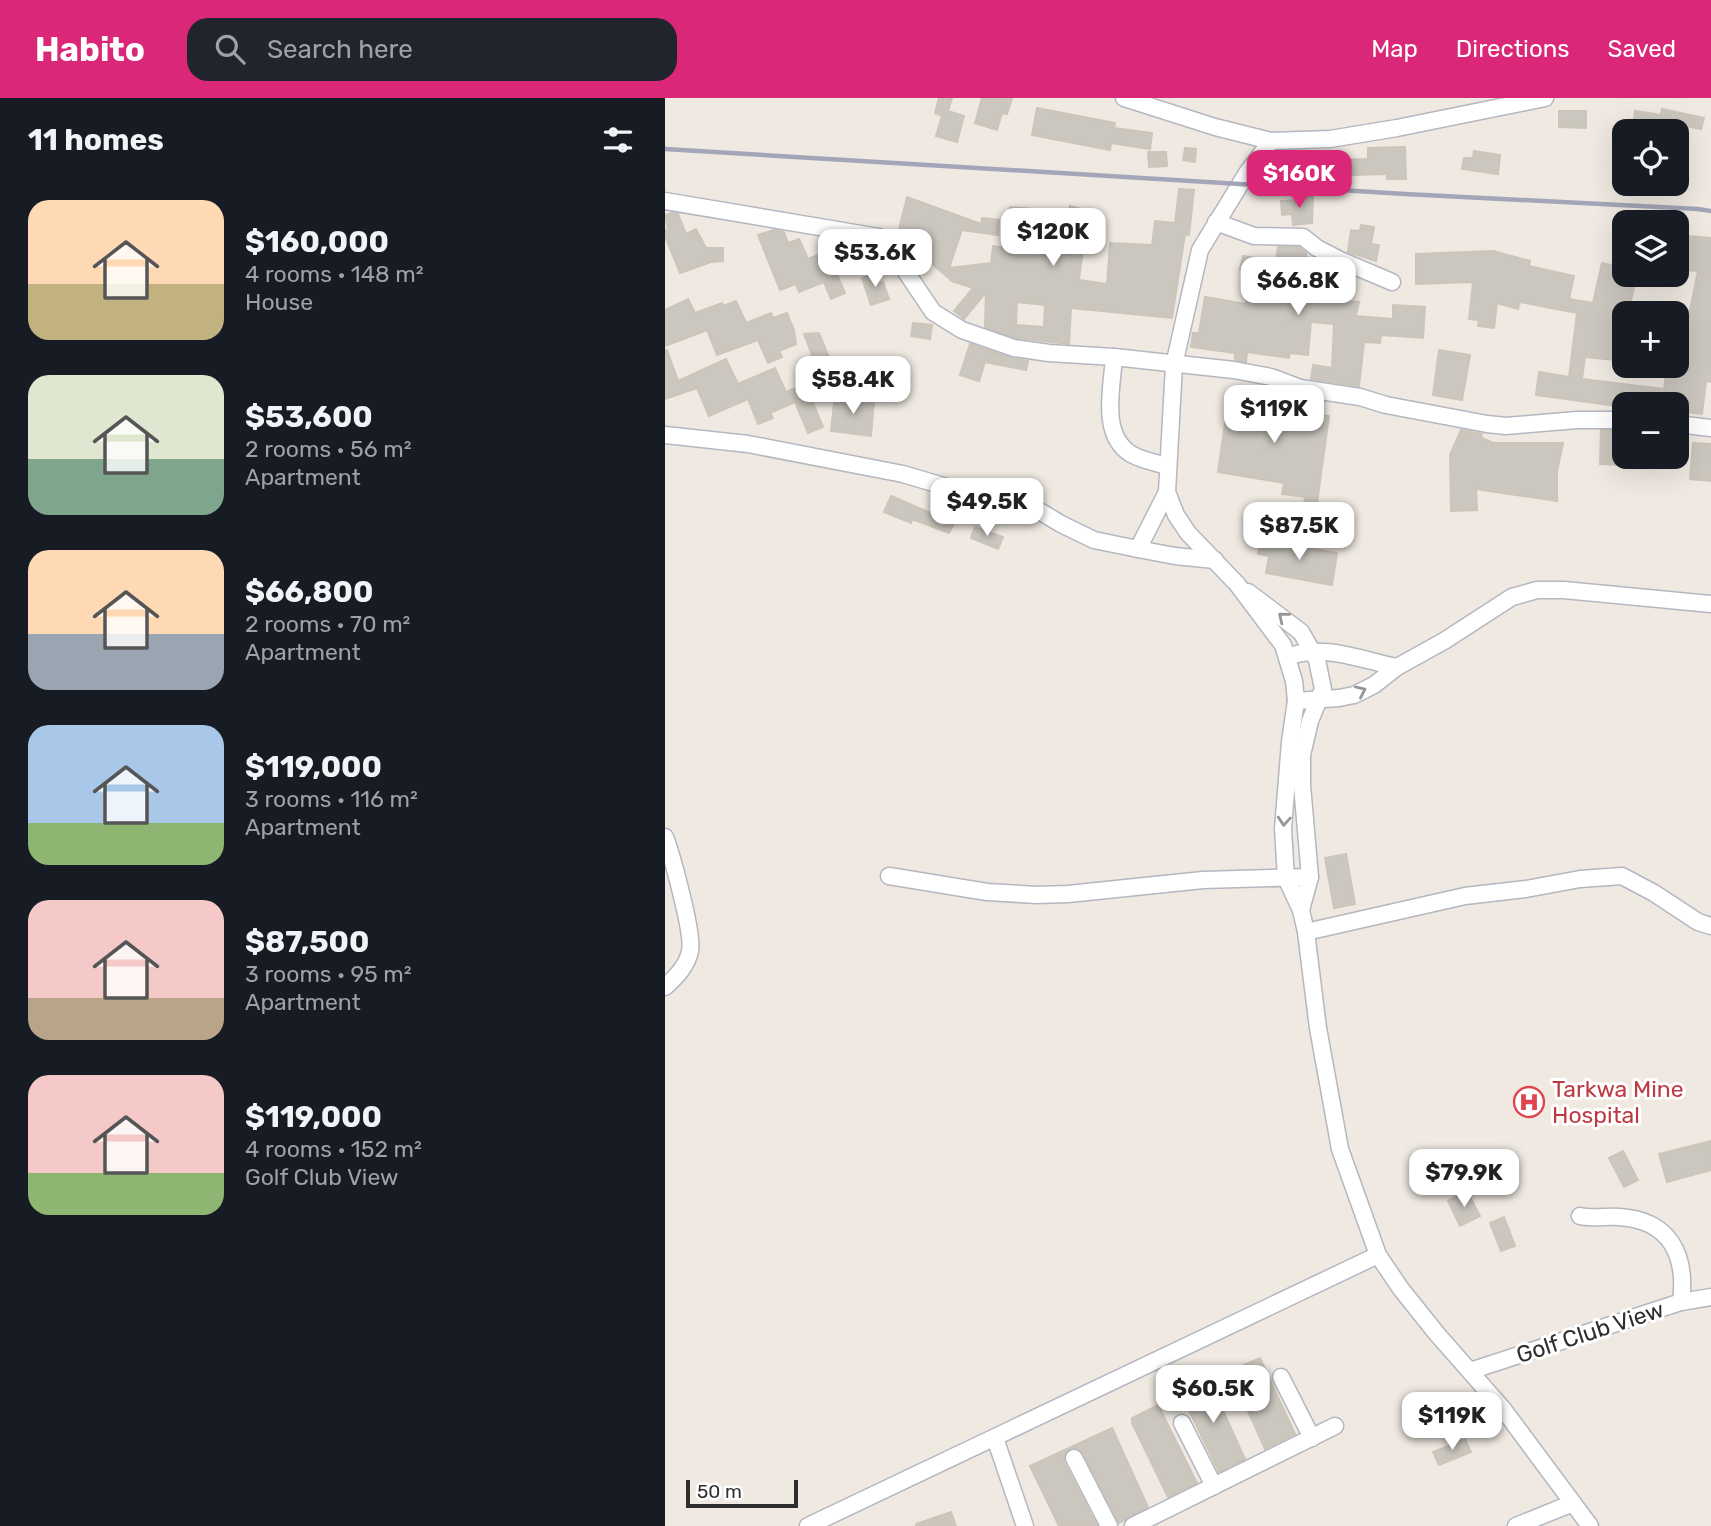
<!DOCTYPE html>
<html lang="en">
<head>
<meta charset="utf-8">
<style>
	:root { --surface:#171b24; --page:#20242c; --text:#f1f3f6; --muted:#9ea1a6; --accent:#db2777 }
	body { margin:0; font-family:Rubik,sans-serif; background:var(--page); color:var(--text); height:100vh; display:flex; flex-direction:column; font-size:26px; white-space:nowrap }
	* { box-sizing:border-box; margin:0 }
	p { font-size:23px; color:var(--muted) }
	.icon { flex:none; width:38px; height:38px; fill:none; stroke:currentColor; stroke-width:2; stroke-linecap:round; stroke-linejoin:round }
	.map { position:relative; flex:1; overflow:hidden }
	.sheet { display:flex; flex-direction:column; background:var(--surface); width:665px }
	.sheet>* { flex:none }
	.tools { position:absolute; left:947px; top:21px; display:grid; gap:14px }
	.tools a { display:grid; place-items:center; width:77px; height:77px; border-radius:14px; background:var(--surface); box-shadow:0 7px 28px #0002; font-size:35px }
	.scale { position:absolute; left:21px; bottom:18px; width:112px; box-sizing:border-box; padding-left:7px; border:4px solid #2e2e2e; border-top:0; font-size:19px; line-height:24px; white-space:nowrap; color:#2e2e2e; -webkit-text-stroke:5px #fff; paint-order:stroke }
	.price { position:absolute; translate:-50% -60px; padding:0 16px; border-radius:14px; background:#fff; color:#222; font-size:23px; line-height:46px; filter:drop-shadow(0 2px 4px #0008) }
	.price::after { content:''; position:absolute; left:50%; top:42px; width:21px; height:16px; margin-left:-10px; background:inherit; clip-path:polygon(0 0,100% 0,50% 100%) }
	.price.on { background:var(--accent); color:#fff }
	ul { padding:0; list-style:none }
	li { display:flex; align-items:center; gap:21px; height:175px; padding:0 28px }
	li span { display:grid; place-items:center; flex:none; width:196px; height:140px; border-radius:21px; color:#555 }
	li>.icon { margin-inline-start:auto }
	span .icon { width:84px; height:84px; fill:#fffc; stroke-width:1 }
	li b { font-size:30px }
	h2 { display:flex; justify-content:space-between; align-items:center; height:84px; padding:0 28px; font-size:30px }
	header { display:flex; align-items:center; gap:42px; box-sizing:border-box; height:98px; padding:0 35px; background:var(--accent); color:#fff }
	header strong { font-size:33px }
	nav { display:flex; gap:38px; margin-inline-start:auto; font-size:24px }
	.search { width:490px; height:63px; background:var(--page); display:flex; align-items:center; gap:18px; box-sizing:border-box; padding:0 24px; border-radius:21px; color:var(--muted); font-size:26px }
	main { display:flex; flex:1; min-height:0 }
	.map>svg:first-child { display:block }
	.building { fill:#cbc7bf; stroke:#cbc5ba; stroke-width:2; fill-rule:evenodd }
	.lines { fill:none; stroke-linecap:round; stroke-linejoin:round }
	.minor-casing { stroke:#b4b7c1; stroke-width:19 }
	.minor { stroke:#fff; stroke-width:16 }
	.rail { stroke:#a3a6b8; stroke-width:4.5 }
	.oneway { stroke:#969696 }
	.labels { text-anchor:middle; stroke-width:6; stroke-linejoin:round; paint-order:stroke }
	.health-label { font-size:23px; fill:#be3a42; stroke:#fff; text-anchor:start }
	.street-label { font-size:23px; fill:#2e2e2e; stroke:#fff }
</style>
</head>
<body>
<header>
<strong>Habito</strong>
<div class="search"><svg class="icon" aria-label="search" viewBox="0 0 24 24"><circle cx="10" cy="10" r="6"/><path d="M15 15l6 6"/></svg>Search here</div>
<nav><a>Map</a><a>Directions</a><a>Saved</a></nav>
</header>
<main>
<section class="sheet">
<h2>11 homes<svg class="icon" aria-label="filters" viewBox="0 0 24 24"><path d="M4 7h16M4 17h16"/><circle cx="9" cy="7" r="2"/><circle cx="15" cy="17" r="2"/></svg></h2>
<ul>
<li><span style="background:linear-gradient(#ffd9b3 60%,#c2b280 0)"><svg class="icon" aria-label="home" viewBox="0 0 24 24"><path d="M3 11l9-7 9 7M6 9v11h12V9"/></svg></span><div><b>$160,000</b><p>4 rooms · 148 m²</p><p>House</p></div></li>
<li><span style="background:linear-gradient(#dfe7d0 60%,#7fa58c 0)"><svg class="icon" aria-label="home" viewBox="0 0 24 24"><path d="M3 11l9-7 9 7M6 9v11h12V9"/></svg></span><div><b>$53,600</b><p>2 rooms · 56 m²</p><p>Apartment</p></div></li>
<li><span style="background:linear-gradient(#ffd9b3 60%,#9aa5b1 0)"><svg class="icon" aria-label="home" viewBox="0 0 24 24"><path d="M3 11l9-7 9 7M6 9v11h12V9"/></svg></span><div><b>$66,800</b><p>2 rooms · 70 m²</p><p>Apartment</p></div></li>
<li><span style="background:linear-gradient(#a9c7e8 70%,#8fb573 0)"><svg class="icon" aria-label="home" viewBox="0 0 24 24"><path d="M3 11l9-7 9 7M6 9v11h12V9"/></svg></span><div><b>$119,000</b><p>3 rooms · 116 m²</p><p>Apartment</p></div></li>
<li><span style="background:linear-gradient(#f6c9c9 70%,#b9a48a 0)"><svg class="icon" aria-label="home" viewBox="0 0 24 24"><path d="M3 11l9-7 9 7M6 9v11h12V9"/></svg></span><div><b>$87,500</b><p>3 rooms · 95 m²</p><p>Apartment</p></div></li>
<li><span style="background:linear-gradient(#f6c9c9 70%,#8fb573 0)"><svg class="icon" aria-label="home" viewBox="0 0 24 24"><path d="M3 11l9-7 9 7M6 9v11h12V9"/></svg></span><div><b>$119,000</b><p>4 rooms · 152 m²</p><p>Golf Club View</p></div></li>
</ul>
</section>
<div class="map">
<svg width="1046" height="1428" viewBox="0 0 1046 1428">
	<rect width="100%" height="100%" fill="#efe9e1"/>
	<!-- building -->
	<g class="building">
		<path d="M 274,0 L 287,0 L 283,13 L 299,18 L 292,44 L 271,38 L 277,18 L 270,15 Z"/>
		<path d="M 317,0 L 347,0 L 342,16 L 337,15 L 332,32 L 310,25 Z"/>
		<path d="M 372,10 L 450,25 L 449,30 L 487,35 L 485,51 L 446,45 L 445,52 L 367,37 Z"/>
		<path d="M 997,11 L 1039,20 L 1036,31 L 999,23 L 998,33 L 968,32 L 970,13 L 996,17 Z"/>
		<path d="M 894,13 L 921,13 L 921,30 L 894,29 Z"/>
		<path d="M 740,49 L 741,81 L 722,81 L 722,76 L 657,78 L 657,62 L 703,61 L 703,50 Z"/>
		<path d="M 520,50 L 531,51 L 530,64 L 518,62 Z"/>
		<path d="M 809,53 L 835,57 L 833,76 L 797,71 L 799,60 L 808,60 Z"/>
		<path d="M 483,54 L 501,54 L 502,68 L 484,69 Z"/>
		<path d="M 514,91 L 529,92 L 524,137 L 520,136 L 507,220 L 406,210 L 404,246 L 351,240 L 320,229 L 321,194 L 299,221 L 297,219 L 289,213 L 308,190 L 287,183 L 233,136 L 242,99 L 316,126 L 317,120 L 334,122 L 333,137 L 297,132 L 284,170 L 326,165 L 328,148 L 357,153 L 357,149 L 379,152 L 385,127 L 345,124 L 345,109 L 404,114 L 405,108 L 436,116 L 430,141 L 424,139 L 422,151 L 418,150 L 414,182 L 442,186 L 445,145 L 487,147 L 490,123 L 510,125 ZM 352,204 L 380,207 L 379,229 L 351,227 Z"/>
		<path d="M 648,98 L 647,125 L 628,127 L 627,116 L 617,117 L 616,103 L 634,102 L 634,99 Z"/>
		<path d="M 7,115 L 13,116 L 21,136 L 31,131 L 41,150 L 58,150 L 58,163 L 46,164 L 15,175 L 0,138 L 0,132 L 3,131 L 0,117 Z"/>
		<path d="M 696,127 L 709,129 L 706,146 L 714,147 L 711,163 L 683,154 L 686,132 L 695,133 Z"/>
		<path d="M 109,132 L 119,134 L 123,145 L 134,141 L 143,161 L 162,153 L 180,195 L 166,201 L 159,184 L 134,194 L 131,186 L 115,192 L 93,137 Z"/>
		<path d="M 1021,138 L 1046,140 L 1046,284 L 1041,283 L 1037,316 L 1012,313 L 1012,306 L 952,306 L 952,308 L 871,297 L 874,274 L 904,279 L 912,215 L 855,204 L 853,211 L 832,205 L 829,230 L 813,228 L 814,222 L 804,221 L 808,184 L 751,186 L 751,156 L 828,153 L 865,163 L 864,168 L 909,178 L 904,201 L 928,205 L 937,165 L 959,170 L 959,177 L 972,177 L 963,215 L 959,215 L 959,263 L 920,259 L 917,281 L 999,291 L 1002,268 L 1012,268 L 1012,223 L 1018,224 L 1019,216 L 1024,217 L 1033,173 L 1018,172 Z"/>
		<path d="M 613,149 L 634,149 L 641,155 L 641,159 L 655,164 L 655,169 L 679,175 L 677,187 L 673,187 L 672,203 L 694,204 L 691,218 L 728,221 L 728,207 L 760,209 L 758,240 L 716,237 L 715,245 L 699,244 L 694,288 L 646,281 L 648,267 L 667,270 L 669,226 L 646,224 L 643,257 L 625,255 L 624,260 L 582,254 L 581,264 L 570,262 L 570,255 L 526,249 L 528,235 L 534,235 L 540,199 L 581,206 L 585,174 L 575,172 L 578,158 L 611,163 Z"/>
		<path d="M 211,175 L 214,185 L 218,184 L 224,201 L 206,207 L 197,180 Z"/>
		<path d="M 23,201 L 30,215 L 57,205 L 58,208 L 71,203 L 81,225 L 106,215 L 108,220 L 122,215 L 129,232 L 131,246 L 114,253 L 117,259 L 103,265 L 93,242 L 52,257 L 42,232 L 0,248 L 0,212 Z"/>
		<path d="M 248,225 L 267,227 L 265,241 L 246,238 Z"/>
		<path d="M 154,235 L 167,267 L 153,273 L 139,236 Z"/>
		<path d="M 305,246 L 346,260 L 363,263 L 361,272 L 320,264 L 314,283 L 295,277 Z"/>
		<path d="M 0,252 L 2,252 L 13,283 L 61,261 L 73,286 L 110,270 L 121,294 L 140,286 L 158,329 L 143,335 L 130,304 L 105,315 L 108,320 L 93,326 L 83,301 L 44,318 L 32,290 L 0,301 Z"/>
		<path d="M 774,252 L 805,257 L 797,302 L 768,297 Z"/>
		<path d="M 565,291 L 620,299 L 618,312 L 664,318 L 650,419 L 638,417 L 640,399 L 617,396 L 619,385 L 553,374 Z"/>
		<path d="M 170,297 L 209,303 L 206,338 L 166,333 Z"/>
		<path d="M 796,332 L 817,336 L 815,339 L 828,345 L 898,345 L 892,374 L 892,403 L 811,391 L 812,412 L 786,413 L 785,357 Z"/>
		<path d="M 936,332 L 959,332 L 959,367 L 935,366 Z"/>
		<path d="M 1028,345 L 1046,346 L 1046,383 L 1025,381 Z"/>
		<path d="M 226,398 L 289,425 L 284,435 L 247,421 L 246,425 L 219,414 Z"/>
		<path d="M 310,429 L 338,439 L 333,451 L 306,440 Z"/>
		<path d="M 596,441 L 672,455 L 667,487 L 601,475 L 604,458 L 593,456 Z"/>
		<path d="M 681,756 L 690,806 L 669,810 L 660,760 Z"/>
		<path d="M 1046,1043 L 1046,1072 L 1002,1084 L 994,1056 Z"/>
		<path d="M 958,1053 L 973,1082 L 959,1089 L 944,1060 Z"/>
		<path d="M 802,1093 L 815,1118 L 795,1128 L 783,1103 Z"/>
		<path d="M 839,1119 L 850,1148 L 836,1153 L 825,1125 Z"/>
		<path d="M 595,1260 L 630,1336 L 600,1351 L 565,1273 Z"/>
		<path d="M 544,1282 L 580,1361 L 554,1374 L 515,1294 Z"/>
		<path d="M 493,1307 L 532,1385 L 503,1399 L 467,1325 L 467,1320 Z"/>
		<path d="M 447,1330 L 483,1409 L 454,1425 L 418,1355 L 409,1350 L 400,1355 L 399,1364 L 432,1428 L 394,1428 L 365,1368 Z"/>
		<path d="M 800,1341 L 806,1354 L 774,1367 L 768,1354 Z"/>
		<path d="M 286,1414 L 291,1428 L 251,1428 L 251,1426 Z"/>
	</g>
	<g class="lines">
		<!-- minor casing -->
		<g class="minor-casing">
			<g id="minor">
				<path d="M 459,0 L 550,29 L 606,43 L 665,41 L 732,30 L 880,0"/>
				<path d="M 606,43 L 582,75 L 535,152 L 509,267 L 502,394 L 511,417 L 523,435 L 572,486 L 618,547 L 629,583 L 631,603 L 625,644 L 618,731 L 621,780 L 636,812 L 641,834 L 653,930 L 675,1051 L 713,1157 L 736,1191 L 772,1236 L 838,1311 L 925,1428"/>
				<path d="M 0,103 L 214,139 L 221,144 L 268,214 L 297,232 L 349,250 L 384,255 L 449,259 L 569,272 L 606,279 L 635,290 L 695,299 L 721,307 L 822,326 L 841,328 L 912,322 L 959,322"/>
				<path d="M 551,124 L 589,138 L 638,139 L 652,150 L 675,162 L 727,184"/>
				<path d="M 449,259 C 447,290 435,337 466,356 C 476,362 491,365 503,368"/>
				<path d="M 1012,326 L 1046,330"/>
				<path d="M 0,337 L 83,346 L 238,376 L 302,395 L 353,400 L 396,426 L 429,442 L 473,451 L 502,394"/>
				<path d="M 473,451 L 510,458 L 550,462"/>
				<path d="M 583,494 L 636,534 L 652,562 L 658,591 L 645,623 L 637,657 L 637,687 L 645,779 L 636,812"/>
				<path d="M 622,559 C 658,545 696,562 732,569"/>
				<path d="M 631,603 L 674,600 L 689,597 L 709,587 L 732,569 L 779,543 L 847,499 L 872,492 L 899,492 L 1046,506"/>
				<path d="M 0,739 C 7,758 29,837 25,853 C 22,868 11,879 0,889"/>
				<path d="M 224,778 L 322,794 L 372,797 L 403,796 L 538,782 L 645,779"/>
				<path d="M 641,834 L 800,798 L 861,791 L 915,781 L 957,778 L 989,795 L 1033,824 L 1046,828"/>
				<path d="M 915,1118 C 928,1121 941,1118 954,1119 C 1005,1122 1022,1157 1016,1204"/>
				<path d="M 805,1273 L 1016,1204 L 1046,1199"/>
				<path d="M 616,1279 L 647,1340"/>
				<path d="M 517,1325 L 549,1388"/>
				<path d="M 330,1340 L 360,1428"/>
				<path d="M 409,1360 L 444,1428"/>
				<path d="M 143,1428 L 713,1157"/>
				<path d="M 468,1428 L 670,1328"/>
				<path d="M 851,1428 L 908,1405"/>
			</g>
		</g>
		<!-- minor -->
		<use href="#minor" class="minor"/>
		<!-- rail -->
		<path class="rail" d="M 0,51 L 740,96 L 1033,111 L 1046,113"/>
	</g>
	<!-- one-way arrows -->
	<defs><path id="oneway-chevron" d="M-2-3.5L2.5 0L-2 3.5" fill="none" stroke-width="1.6" stroke-linecap="round" stroke-linejoin="round" transform="scale(1.75)"/></defs>
	<g class="oneway">
		<use href="#oneway-chevron" transform="translate(618 519) rotate(-141)"/>
		<use href="#oneway-chevron" transform="translate(696 593) rotate(-25)"/>
		<use href="#oneway-chevron" transform="translate(619 723) rotate(94)"/>
	</g>
	<!-- icons -->
	<defs>
		<g id="hospital-ring" transform="scale(1.575)"><circle r="9.5" fill="#fff" stroke="#e0444e" stroke-width="1.5"/><path d="M-5-5h3v3.5h4V-5h3V5h-3V1.5h-4V5h-3Z" fill="#e0444e"/></g>
	</defs>
	<g fill-rule="evenodd">
		<use href="#hospital-ring" x="864" y="1004"/>
	</g>
	<g class="labels">
		<!-- health labels -->
		<g class="health-label">
			<text x="887" y="999">Tarkwa Mine<tspan x="887" dy="26">Hospital</tspan></text>
		</g>
		<!-- street labels -->
		<g class="street-label">
			<text transform="translate(925 1234) rotate(-18)" y="8">Golf Club View</text>
		</g>
	</g>
</svg>
<div class="tools">
<a><svg class="icon" aria-label="locate" viewBox="0 0 24 24"><circle cx="12" cy="12" r="6"/><path d="M12 2v4M12 18v4M2 12h4M18 12h4"/></svg></a>
<a><svg class="icon" aria-label="layers" viewBox="0 0 24 24"><path d="M12 4l9 5-9 5-9-5zM3 14l9 5 9-5"/></svg></a>
<a>+</a>
<a>−</a>
</div>
<div class="scale">50 m</div>
<b class="price on" style="left:634px;top:112px">$160K</b>
<b class="price" style="left:388px;top:170px">$120K</b>
<b class="price" style="left:210px;top:191px">$53.6K</b>
<b class="price" style="left:633px;top:219px">$66.8K</b>
<b class="price" style="left:188px;top:318px">$58.4K</b>
<b class="price" style="left:609px;top:347px">$119K</b>
<b class="price" style="left:322px;top:440px">$49.5K</b>
<b class="price" style="left:634px;top:464px">$87.5K</b>
<b class="price" style="left:799px;top:1111px">$79.9K</b>
<b class="price" style="left:548px;top:1327px">$60.5K</b>
<b class="price" style="left:787px;top:1354px">$119K</b>
</div>
</main>
</body>
</html>
